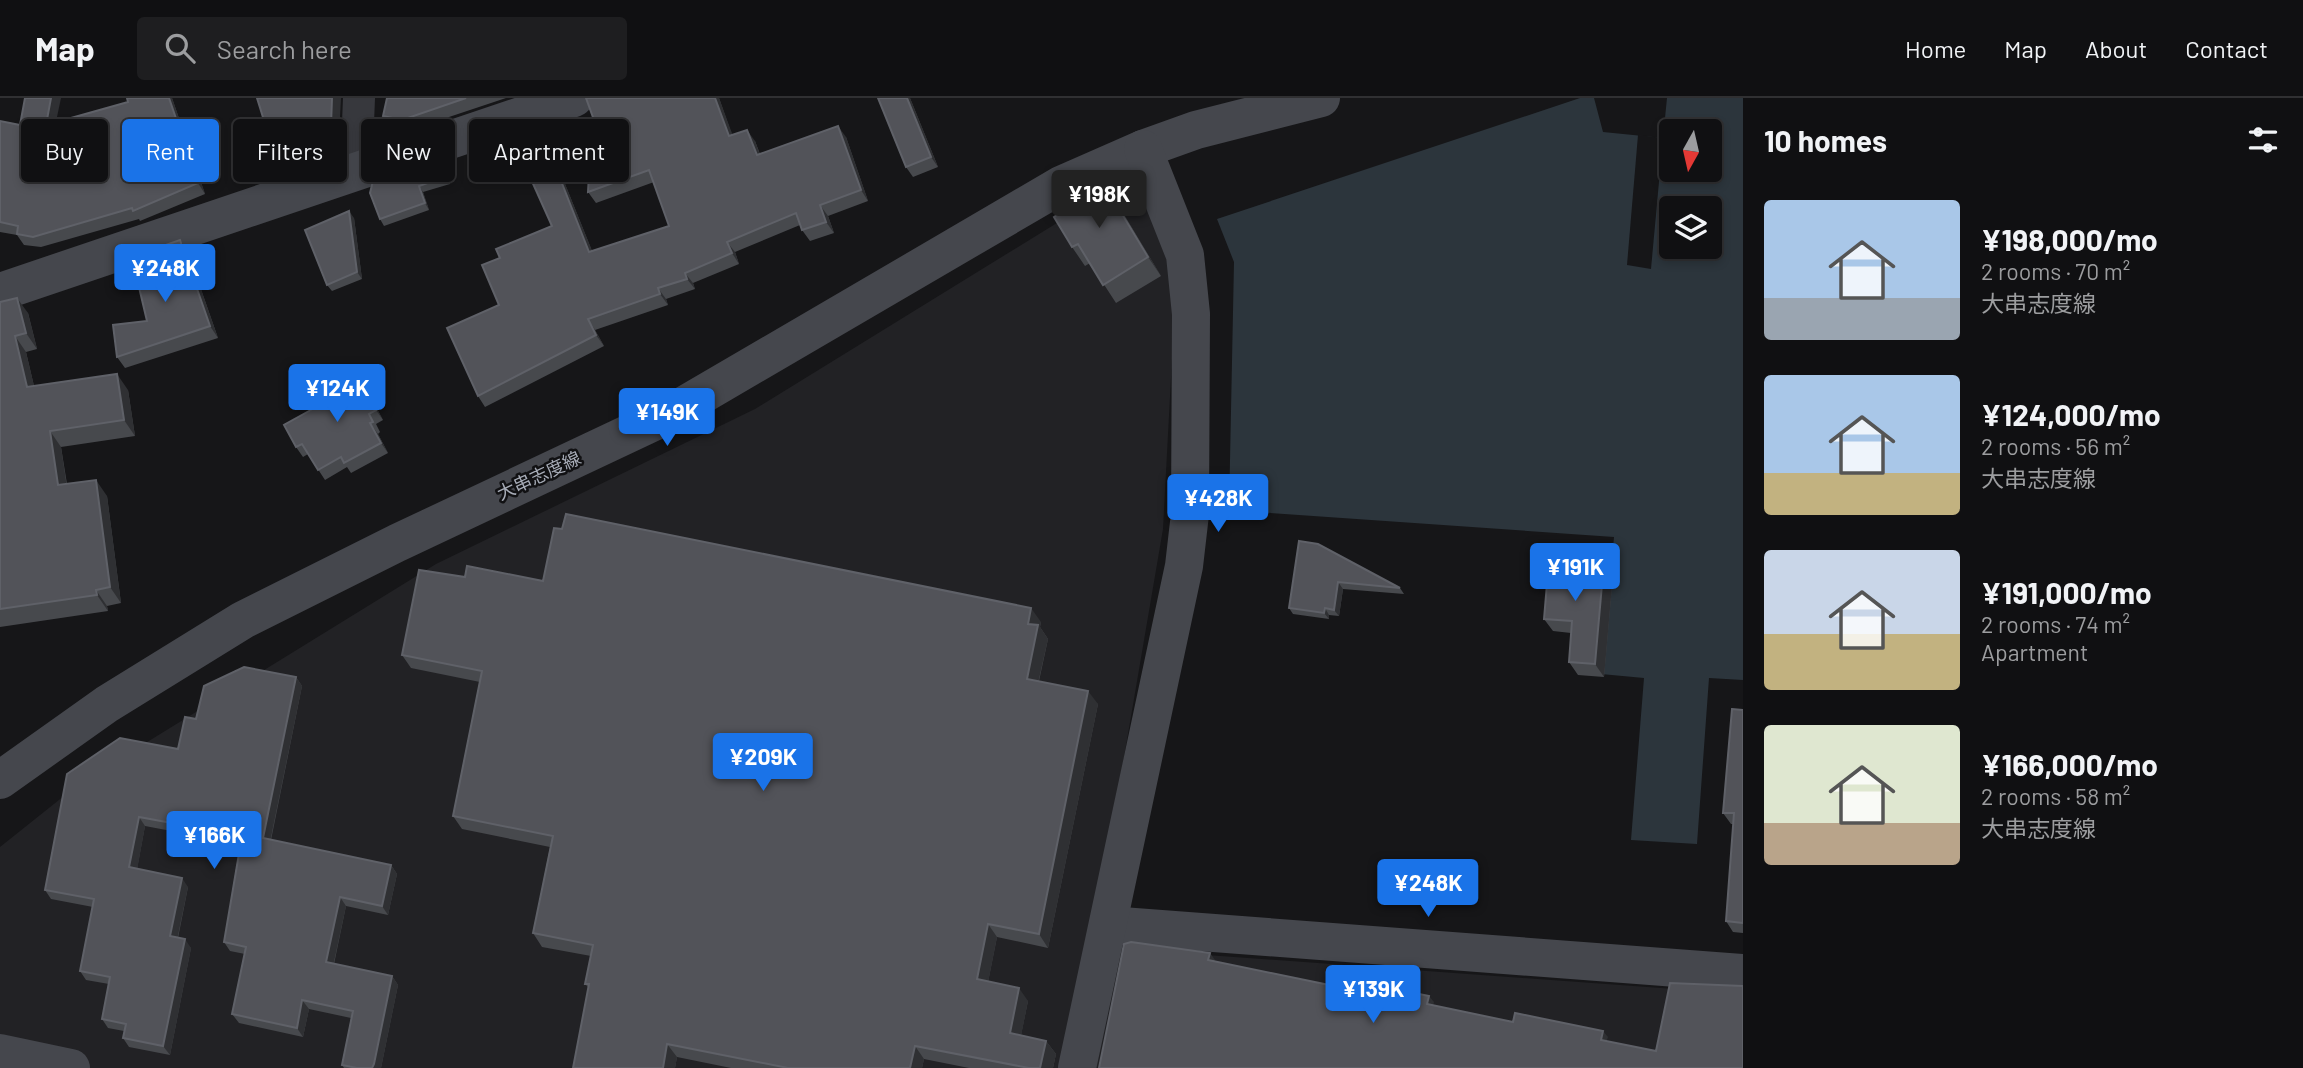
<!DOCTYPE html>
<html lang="en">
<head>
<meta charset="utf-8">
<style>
	:root { --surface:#101012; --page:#1e1e20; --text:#f1f3f6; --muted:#9c9d9f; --line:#303032; --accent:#1a73e8 }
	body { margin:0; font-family:Barlow,"Noto Sans JP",sans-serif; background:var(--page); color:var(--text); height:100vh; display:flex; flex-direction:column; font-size:26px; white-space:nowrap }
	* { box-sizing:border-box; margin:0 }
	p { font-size:23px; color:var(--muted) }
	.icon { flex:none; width:38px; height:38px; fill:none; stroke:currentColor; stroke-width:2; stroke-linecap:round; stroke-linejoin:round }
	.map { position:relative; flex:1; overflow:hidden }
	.panel { display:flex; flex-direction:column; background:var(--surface); width:560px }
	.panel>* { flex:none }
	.top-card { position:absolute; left:21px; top:21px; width:665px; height:63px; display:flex; gap:14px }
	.needle { width:46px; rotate:188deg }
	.fabs { position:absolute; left:1659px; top:21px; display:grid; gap:14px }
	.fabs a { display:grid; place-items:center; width:63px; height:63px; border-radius:7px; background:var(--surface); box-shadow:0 4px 10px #0003,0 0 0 2px var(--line); font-size:35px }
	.price { position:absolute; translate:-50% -60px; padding:0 16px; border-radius:7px; background:var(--accent); color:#fff; font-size:23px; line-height:46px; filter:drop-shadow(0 2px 4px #0008) }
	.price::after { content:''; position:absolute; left:50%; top:42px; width:21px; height:16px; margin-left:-10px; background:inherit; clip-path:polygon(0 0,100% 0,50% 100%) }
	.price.current { background:#222; color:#fff }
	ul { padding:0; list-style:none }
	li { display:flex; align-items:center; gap:21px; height:175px; padding:0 21px }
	li span { display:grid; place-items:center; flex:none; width:196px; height:140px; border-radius:7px; color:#555 }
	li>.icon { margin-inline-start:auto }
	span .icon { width:84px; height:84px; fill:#fffc; stroke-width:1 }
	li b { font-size:30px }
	h2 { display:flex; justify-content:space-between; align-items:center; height:84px; padding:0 21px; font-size:30px }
	.chip { padding:0 24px; border-radius:7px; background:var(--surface); box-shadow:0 4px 10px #0003,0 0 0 2px var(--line); font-size:24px; line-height:63px }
	.chip.current { background:var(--accent); color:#fff }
	header { display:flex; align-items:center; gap:42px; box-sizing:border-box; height:98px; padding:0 35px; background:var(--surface); border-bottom:2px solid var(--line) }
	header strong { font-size:33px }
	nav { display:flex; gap:38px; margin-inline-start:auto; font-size:24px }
	.search { width:490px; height:63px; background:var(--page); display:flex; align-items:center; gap:18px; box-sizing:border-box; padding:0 24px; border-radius:7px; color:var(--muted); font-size:26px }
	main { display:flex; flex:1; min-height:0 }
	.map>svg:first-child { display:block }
	.built { fill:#222225 }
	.water { fill:#2c353c; fill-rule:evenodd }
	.pier { fill:#161618 }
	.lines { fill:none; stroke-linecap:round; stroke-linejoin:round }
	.street { stroke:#37383d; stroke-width:32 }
	.secondary { stroke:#45474d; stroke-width:38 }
	.wall { fill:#47494d }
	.shaded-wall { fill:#2f3033 }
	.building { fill:#525359; stroke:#5f6168; stroke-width:2 }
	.labels { text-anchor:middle; stroke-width:5; stroke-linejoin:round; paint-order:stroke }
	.street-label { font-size:18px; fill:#a8adb8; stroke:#111113 }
</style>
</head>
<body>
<header>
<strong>Map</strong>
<div class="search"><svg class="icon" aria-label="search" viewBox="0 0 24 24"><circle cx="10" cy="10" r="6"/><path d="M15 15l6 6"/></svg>Search here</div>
<nav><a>Home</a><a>Map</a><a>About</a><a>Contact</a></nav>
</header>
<main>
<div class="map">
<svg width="1743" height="970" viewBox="0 0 1743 970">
	<rect width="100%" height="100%" fill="#161618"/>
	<!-- built -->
	<path class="built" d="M 1125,83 L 1141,89 L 1176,185 L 1163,431 L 1101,794 L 1088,845 L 1138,852 L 1743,896 L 1743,970 L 0,970 L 0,749 L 79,686 L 436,466 L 755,311 Z"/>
	<!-- water -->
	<path class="water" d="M 1580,0 L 1594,0 L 1603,34 L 1663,40 L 1667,0 L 1743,0 L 1743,582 L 1709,580 L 1697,746 L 1631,742 L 1644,580 L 1601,576 L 1614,439 L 1229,412 L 1234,164 L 1217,121 ZM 1671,33 L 1710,33 L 1710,72 L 1671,72 ZM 1671,110 L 1710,110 L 1710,149 L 1671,149 Z"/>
	<!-- pier -->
	<path class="pier" d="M 1638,37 L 1663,40 L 1651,171 L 1627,167 Z"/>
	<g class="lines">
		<!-- street -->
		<path class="street" d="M 359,0 L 357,50 L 366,70"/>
		<!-- secondary -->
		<g class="secondary">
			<path d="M 0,194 L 574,0"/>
			<path d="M 0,682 L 107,606 L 243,522 L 397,445 L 664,319 L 1061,87 L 1143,51 L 1196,32 L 1321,0"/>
			<path d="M 1108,827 L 1743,875"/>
			<path d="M 0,955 L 71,970"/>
			<path d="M 1077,970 L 1184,468 L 1190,416 L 1191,216 L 1185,157 L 1143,51"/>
		</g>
	</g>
	<!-- wall -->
	<g class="wall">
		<path d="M 127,0 L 172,0 L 205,96 L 140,123 L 139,121 L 41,149 L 24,147 L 17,137 L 0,134 L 0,23 L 20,27 L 56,24 L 128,4 Z"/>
		<path d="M 387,0 L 506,0 L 410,32 L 391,29 L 383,18 Z"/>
		<path d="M 586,0 L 719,0 L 732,37 L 755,43 L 760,56 L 846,39 L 868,103 L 828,118 L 834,135 L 810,143 L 802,132 L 800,127 L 735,154 L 739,166 L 693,185 L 695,191 L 666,201 L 668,207 L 595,232 L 604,248 L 485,309 L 478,298 L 499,207 L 500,160 L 552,128 L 559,71 L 592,153 L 669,128 L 654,84 L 596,105 L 588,94 L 599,36 Z"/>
		<path d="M 910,0 L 938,69 L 913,79 L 906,69 Z"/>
		<path d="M 339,8 L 339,38 L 333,40 L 336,52 L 283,69 L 275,58 Z"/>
		<path d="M 444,67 L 450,86 L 423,94 L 429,112 L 384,128 L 380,121 Z"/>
		<path d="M 1111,95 L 1161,178 L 1116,205 L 1090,165 L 1085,168 L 1072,149 Z"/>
		<path d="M 354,120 L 362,181 L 332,193 L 327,187 Z"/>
		<path d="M 180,142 L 188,154 L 218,240 L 125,270 L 117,259 L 147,223 L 158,179 Z"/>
		<path d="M 0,204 L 28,215 L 37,251 L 26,254 L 34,288 L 128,292 L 135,338 L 61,349 L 67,386 L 107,398 L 121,505 L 107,508 L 108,513 L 0,529 Z"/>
		<path d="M 362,283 L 383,322 L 376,326 L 380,334 L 378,336 L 388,355 L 351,375 L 347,369 L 325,382 L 308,356 L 303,359 L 296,349 L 318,308 Z"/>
		<path d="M 1299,443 L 1400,490 L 1404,496 L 1343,491 L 1339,518 L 1329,517 L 1329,521 L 1293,516 L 1289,510 Z"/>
		<path d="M 1575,453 L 1584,466 L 1584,473 L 1603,475 L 1612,488 L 1604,579 L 1578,577 L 1569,564 L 1571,535 L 1553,533 L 1544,521 Z"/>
		<path d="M 465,479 L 543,483 L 1041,524 L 1040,529 L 1048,541 L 1039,583 L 1098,606 L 1048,850 L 997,839 L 988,884 L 1028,903 L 1021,937 L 1046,943 L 1056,956 L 1053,970 L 969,970 L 924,961 L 922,970 L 731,970 L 677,959 L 675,970 L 573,970 L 589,890 L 585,886 L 591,858 L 542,849 L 533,835 L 550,749 L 462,731 L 453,718 L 480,584 L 411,570 L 402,557 Z"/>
		<path d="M 296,579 L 302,588 L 271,742 L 391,767 L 397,776 L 388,817 L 346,808 L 334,866 L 392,878 L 398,887 L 381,970 L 344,970 L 342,967 L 351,920 L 309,911 L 303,939 L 239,925 L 232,916 L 245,856 L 230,853 L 224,844 L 240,746 L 145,728 L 137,771 L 188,789 L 178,840 L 191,850 L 170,957 L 129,949 L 123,940 L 124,933 L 108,930 L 102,921 L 109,886 L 86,882 L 80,873 L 93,809 L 51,801 L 45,792 L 178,651 L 196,621 Z"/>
		<path d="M 1743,612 L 1743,835 L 1733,834 L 1726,823 L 1733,726 L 1731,726 L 1723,715 Z"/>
	</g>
	<!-- shaded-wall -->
	<g class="shaded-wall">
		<path d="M 51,0 L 61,0 L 53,38 L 46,27 Z"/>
		<path d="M 169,0 L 172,0 L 205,96 L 198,85 Z"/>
		<path d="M 332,0 L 341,0 L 339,38 L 331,27 Z"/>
		<path d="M 715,0 L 719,0 L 737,49 L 729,38 Z"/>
		<path d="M 907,0 L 910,0 L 938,69 L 931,59 Z"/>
		<path d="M 838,28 L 846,39 L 868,103 L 861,92 Z"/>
		<path d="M 326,29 L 333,40 L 336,52 L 329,41 Z"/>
		<path d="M 747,32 L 755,43 L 764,68 L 757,57 Z"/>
		<path d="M 552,60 L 559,71 L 597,165 L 589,154 Z"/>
		<path d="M 439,61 L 444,67 L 450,86 L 445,79 Z"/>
		<path d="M 1098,76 L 1111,95 L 1161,178 L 1148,159 Z"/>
		<path d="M 419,88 L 423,94 L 429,112 L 425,105 Z"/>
		<path d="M 820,107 L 828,118 L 834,135 L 826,124 Z"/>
		<path d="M 349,113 L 354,120 L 362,181 L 357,174 Z"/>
		<path d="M 180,142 L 188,154 L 218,240 L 210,228 Z"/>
		<path d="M 727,144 L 735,154 L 739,166 L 732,155 Z"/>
		<path d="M 685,175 L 693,185 L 695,191 L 687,181 Z"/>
		<path d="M 658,190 L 666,201 L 668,207 L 660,196 Z"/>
		<path d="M 17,200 L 28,215 L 37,251 L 26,235 Z"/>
		<path d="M 588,221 L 595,232 L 604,248 L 596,237 Z"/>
		<path d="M 15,238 L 26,254 L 38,305 L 27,289 Z"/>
		<path d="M 355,273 L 362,283 L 383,322 L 376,312 Z"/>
		<path d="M 117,276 L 128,292 L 135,338 L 124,322 Z"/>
		<path d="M 370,325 L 378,336 L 388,355 L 381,345 Z"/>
		<path d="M 50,333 L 61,349 L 69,403 L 58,387 Z"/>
		<path d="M 96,382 L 107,398 L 121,505 L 110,489 Z"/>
		<path d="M 1575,453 L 1584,466 L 1583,485 L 1574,472 Z"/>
		<path d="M 1603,475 L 1612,488 L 1604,579 L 1595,566 Z"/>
		<path d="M 1338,484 L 1343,491 L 1339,518 L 1334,512 Z"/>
		<path d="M 96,492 L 107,508 L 108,513 L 97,497 Z"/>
		<path d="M 1031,510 L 1041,524 L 1040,529 L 1048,541 L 1036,594 L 1027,581 L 1028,526 Z"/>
		<path d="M 1325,510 L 1329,517 L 1329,521 L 1324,515 Z"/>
		<path d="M 296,579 L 302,588 L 269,749 L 263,740 Z"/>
		<path d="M 1088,593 L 1098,606 L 1048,850 L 1039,836 Z"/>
		<path d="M 139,719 L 145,728 L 136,778 L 129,769 Z"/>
		<path d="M 391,767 L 397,776 L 388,817 L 382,808 Z"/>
		<path d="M 182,780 L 188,789 L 176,847 L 170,838 Z"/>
		<path d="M 340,799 L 346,808 L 332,873 L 326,864 Z"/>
		<path d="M 988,826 L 997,839 L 986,895 L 977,881 Z"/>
		<path d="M 185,841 L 191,850 L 170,957 L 163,948 Z"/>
		<path d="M 1210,855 L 1215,862 L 1213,869 L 1208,862 Z"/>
		<path d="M 392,878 L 398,887 L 381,970 L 372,970 Z"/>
		<path d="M 1019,890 L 1028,903 L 1019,948 L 1010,935 Z"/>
		<path d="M 1429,898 L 1434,904 L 1432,913 L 1427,906 Z"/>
		<path d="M 302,902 L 309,911 L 303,939 L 297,930 Z"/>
		<path d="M 1603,933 L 1608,939 L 1605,948 L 1601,942 Z"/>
		<path d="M 1046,943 L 1056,956 L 1053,970 L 1040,970 Z"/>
		<path d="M 667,946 L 677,959 L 675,970 L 663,970 Z"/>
		<path d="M 915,948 L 924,961 L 922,970 L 910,970 Z"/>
	</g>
	<!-- building -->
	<g class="building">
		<path d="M 25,0 L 51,0 L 46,27 L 128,4 L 127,0 L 169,0 L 198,85 L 133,113 L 132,110 L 33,139 L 17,136 L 18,128 L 0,124 L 0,23 L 20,27 Z"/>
		<path d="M 257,0 L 332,0 L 331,27 L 326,29 L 329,41 L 275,58 Z"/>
		<path d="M 387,0 L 466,0 L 402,22 L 383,18 Z"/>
		<path d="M 586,0 L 715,0 L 729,38 L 747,32 L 757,57 L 838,28 L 861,92 L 820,107 L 826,124 L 802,132 L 796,115 L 727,144 L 732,155 L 685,175 L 687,181 L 658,190 L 660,196 L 588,221 L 596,237 L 478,298 L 447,230 L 499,207 L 482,167 L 500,160 L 496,151 L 552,128 L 526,70 L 552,60 L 589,154 L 669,128 L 649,72 L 588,94 L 591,39 L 599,36 Z"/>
		<path d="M 878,0 L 907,0 L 931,59 L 906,69 Z"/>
		<path d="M 439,61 L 445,79 L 419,88 L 425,105 L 380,121 L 370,95 L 373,83 Z"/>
		<path d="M 1098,76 L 1148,159 L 1103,187 L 1078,146 L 1072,149 L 1054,119 L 1060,115 L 1053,104 Z"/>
		<path d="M 349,113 L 357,174 L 327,187 L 305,132 Z"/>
		<path d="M 180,142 L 210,228 L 117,259 L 113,227 L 147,223 L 138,185 L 158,179 L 148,153 Z"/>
		<path d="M 17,200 L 26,235 L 15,238 L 27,289 L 117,276 L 124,322 L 50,333 L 58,387 L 96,382 L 110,489 L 96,492 L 97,497 L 0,511 L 0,204 Z"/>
		<path d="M 355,273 L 376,312 L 369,316 L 373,324 L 370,325 L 381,345 L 344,365 L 341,359 L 318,372 L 302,346 L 296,349 L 284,327 L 318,308 L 312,298 Z"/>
		<path d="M 566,416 L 1031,510 L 1028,526 L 1038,527 L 1027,581 L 1088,593 L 1039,836 L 988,826 L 977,881 L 1019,890 L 1010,935 L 1046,943 L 1040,970 L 1029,970 L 915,948 L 910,970 L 788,970 L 667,946 L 663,970 L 573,970 L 589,886 L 585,886 L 593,847 L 533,835 L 553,738 L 453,718 L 482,573 L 402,557 L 419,472 L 465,479 L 467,468 L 543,483 L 554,430 L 562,431 Z"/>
		<path d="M 1299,443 L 1318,446 L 1400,490 L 1338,484 L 1334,512 L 1325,510 L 1324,515 L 1289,510 Z"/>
		<path d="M 1550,450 L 1575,453 L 1574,472 L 1603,475 L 1595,566 L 1569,564 L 1572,523 L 1544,521 Z"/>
		<path d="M 244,569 L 296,579 L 263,740 L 391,767 L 382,808 L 340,799 L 326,864 L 392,878 L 374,966 L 372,970 L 357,970 L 342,967 L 353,913 L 302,902 L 297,930 L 232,916 L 246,849 L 224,844 L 242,738 L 139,719 L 129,769 L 182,780 L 170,838 L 185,841 L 163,948 L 123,940 L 126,926 L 102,921 L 110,879 L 80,873 L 94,801 L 45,792 L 67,676 L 120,640 L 178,651 L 185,619 L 196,621 L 204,588 Z"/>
		<path d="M 1732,611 L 1743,612 L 1743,825 L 1726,823 L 1734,715 L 1723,715 Z"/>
		<path d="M 1131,844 L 1210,855 L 1208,862 L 1339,889 L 1341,880 L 1429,898 L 1427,906 L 1513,924 L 1515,915 L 1603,933 L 1601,942 L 1656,953 L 1670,885 L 1743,888 L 1743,970 L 1099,970 L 1124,846 Z"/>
	</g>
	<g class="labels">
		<!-- street labels -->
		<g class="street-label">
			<text transform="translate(539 378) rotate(-25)" y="6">大串志度線</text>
		</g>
	</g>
</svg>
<div class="fabs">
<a><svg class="needle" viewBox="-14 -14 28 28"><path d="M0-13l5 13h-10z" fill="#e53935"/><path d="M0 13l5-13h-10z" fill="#9c9d9f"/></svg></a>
<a><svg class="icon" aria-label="layers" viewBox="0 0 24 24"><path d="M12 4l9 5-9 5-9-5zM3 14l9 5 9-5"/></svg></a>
</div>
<b class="price current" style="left:1099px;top:132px">¥198K</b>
<b class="price" style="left:165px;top:206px">¥248K</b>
<b class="price" style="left:337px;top:326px">¥124K</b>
<b class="price" style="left:667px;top:350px">¥149K</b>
<b class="price" style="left:1218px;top:436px">¥428K</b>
<b class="price" style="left:1575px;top:505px">¥191K</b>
<b class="price" style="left:763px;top:695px">¥209K</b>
<b class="price" style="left:214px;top:773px">¥166K</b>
<b class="price" style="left:1428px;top:821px">¥248K</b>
<b class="price" style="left:1373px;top:927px">¥139K</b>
<div class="top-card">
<a class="chip">Buy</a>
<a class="chip current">Rent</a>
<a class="chip">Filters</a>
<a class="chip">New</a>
<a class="chip">Apartment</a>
</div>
</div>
<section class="panel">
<h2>10 homes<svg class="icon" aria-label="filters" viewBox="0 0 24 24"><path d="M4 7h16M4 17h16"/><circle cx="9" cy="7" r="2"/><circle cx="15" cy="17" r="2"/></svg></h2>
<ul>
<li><span style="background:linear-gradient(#a9c7e8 70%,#9aa5b1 0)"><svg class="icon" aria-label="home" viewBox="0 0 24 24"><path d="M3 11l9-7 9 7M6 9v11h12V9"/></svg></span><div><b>¥198,000/mo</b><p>2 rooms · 70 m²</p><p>大串志度線</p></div></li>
<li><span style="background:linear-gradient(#a9c7e8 70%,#c2b280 0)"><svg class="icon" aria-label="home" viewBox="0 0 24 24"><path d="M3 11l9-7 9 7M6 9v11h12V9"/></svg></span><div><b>¥124,000/mo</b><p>2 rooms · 56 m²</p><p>大串志度線</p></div></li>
<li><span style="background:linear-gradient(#c9d6e8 60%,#c2b280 0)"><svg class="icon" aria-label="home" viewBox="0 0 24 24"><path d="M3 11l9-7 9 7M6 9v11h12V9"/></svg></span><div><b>¥191,000/mo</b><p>2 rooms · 74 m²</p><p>Apartment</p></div></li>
<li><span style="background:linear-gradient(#dfe7d0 70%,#b9a48a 0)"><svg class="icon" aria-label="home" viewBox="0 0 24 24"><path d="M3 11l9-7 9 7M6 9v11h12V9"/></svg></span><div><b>¥166,000/mo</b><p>2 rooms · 58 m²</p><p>大串志度線</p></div></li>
</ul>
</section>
</main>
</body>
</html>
